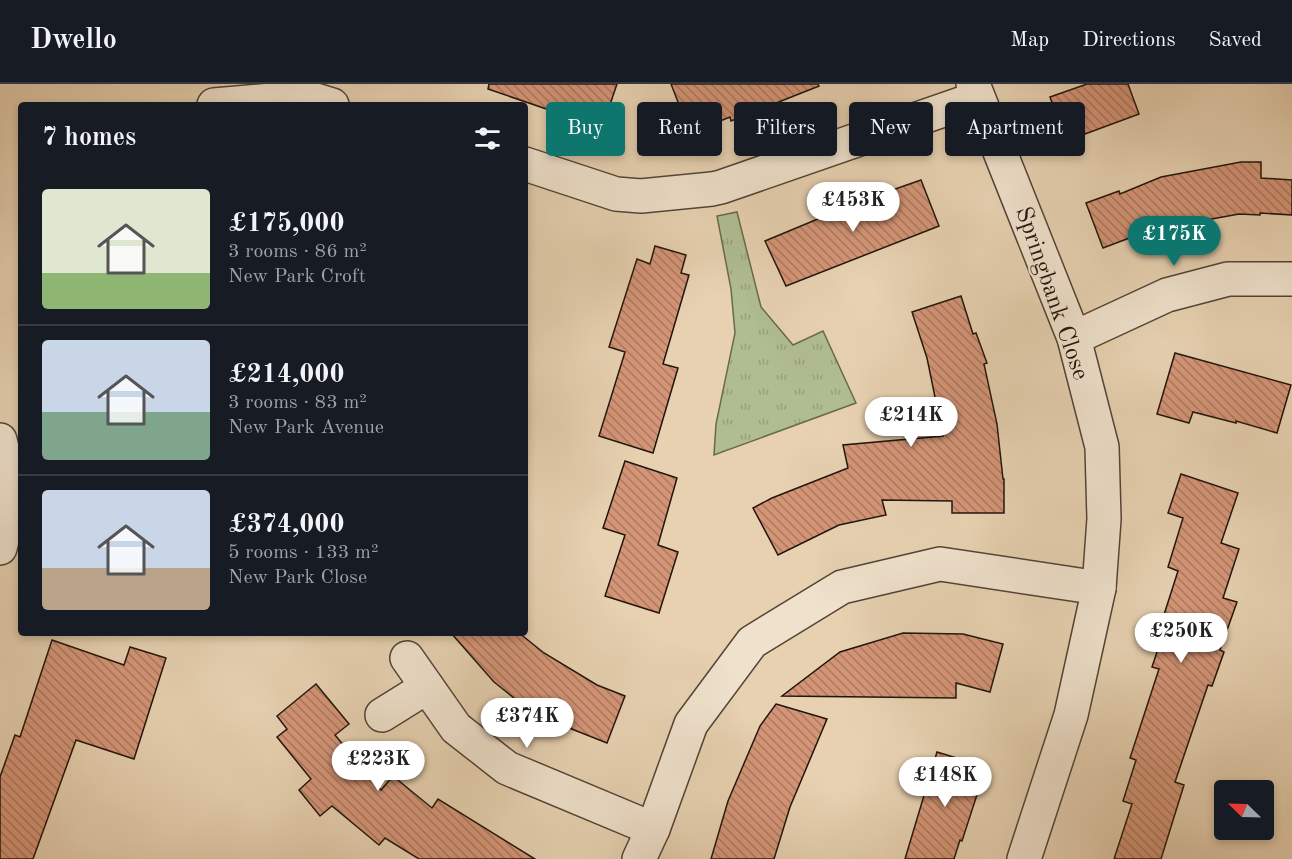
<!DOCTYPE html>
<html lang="en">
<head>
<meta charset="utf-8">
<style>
	:root { --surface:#171b24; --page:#20242c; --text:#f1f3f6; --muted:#9ea1a6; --line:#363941; --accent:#0f766e }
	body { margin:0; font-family:"Old Standard TT",serif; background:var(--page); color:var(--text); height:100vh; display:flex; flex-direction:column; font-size:22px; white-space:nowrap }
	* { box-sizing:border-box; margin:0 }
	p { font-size:20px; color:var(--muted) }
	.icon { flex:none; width:33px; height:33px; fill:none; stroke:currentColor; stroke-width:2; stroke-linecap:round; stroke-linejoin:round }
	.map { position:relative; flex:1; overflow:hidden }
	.side { position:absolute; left:18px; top:18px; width:510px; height:534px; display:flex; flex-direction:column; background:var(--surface); border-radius:6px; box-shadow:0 3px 9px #0003 }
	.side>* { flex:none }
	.guide { position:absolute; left:546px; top:18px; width:570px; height:54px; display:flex; gap:12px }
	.needle { width:39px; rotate:293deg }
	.buttons { position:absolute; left:1214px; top:696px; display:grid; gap:12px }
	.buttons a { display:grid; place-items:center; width:60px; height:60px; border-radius:6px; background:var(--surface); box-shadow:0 3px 9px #0003; font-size:30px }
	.price { position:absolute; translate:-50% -51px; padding:0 14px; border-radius:21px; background:#fff; color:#222; font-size:20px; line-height:39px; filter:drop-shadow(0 2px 3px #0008) }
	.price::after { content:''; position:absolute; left:50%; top:36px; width:18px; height:14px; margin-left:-9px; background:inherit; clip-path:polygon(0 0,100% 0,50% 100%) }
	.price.active { background:var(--accent); color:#fff }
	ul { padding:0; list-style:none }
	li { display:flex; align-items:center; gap:18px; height:150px; padding:0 24px }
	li+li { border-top:2px solid var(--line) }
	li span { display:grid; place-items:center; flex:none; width:168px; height:120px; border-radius:6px; color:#555 }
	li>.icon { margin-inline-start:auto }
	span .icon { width:72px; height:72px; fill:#fffc; stroke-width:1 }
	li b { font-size:26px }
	h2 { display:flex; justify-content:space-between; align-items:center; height:72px; padding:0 24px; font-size:26px }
	.chip { padding:0 21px; border-radius:6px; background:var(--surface); box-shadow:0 3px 9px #0003; font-size:21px; line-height:54px }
	.chip.active { background:var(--accent); color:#fff }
	header { display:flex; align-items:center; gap:36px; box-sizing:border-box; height:84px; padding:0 30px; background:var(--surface); border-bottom:2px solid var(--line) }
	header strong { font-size:28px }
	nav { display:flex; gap:33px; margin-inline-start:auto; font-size:21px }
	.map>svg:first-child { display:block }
	.grass { fill:url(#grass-tufts); stroke:#68694f; stroke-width:1.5 }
	.building { fill:url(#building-back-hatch); stroke:#21150d; stroke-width:1.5 }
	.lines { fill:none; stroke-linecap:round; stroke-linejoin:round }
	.street-casing { stroke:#524436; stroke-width:36 }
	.street { stroke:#efe1cc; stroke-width:33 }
	.labels { text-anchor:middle; stroke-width:4.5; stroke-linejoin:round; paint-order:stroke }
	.street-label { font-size:24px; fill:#21150d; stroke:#efe1cc }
</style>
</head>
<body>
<header>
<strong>Dwello</strong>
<nav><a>Map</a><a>Directions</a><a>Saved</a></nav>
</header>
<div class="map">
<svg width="1292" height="775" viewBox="0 0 1292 775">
	<defs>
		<pattern id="grass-tufts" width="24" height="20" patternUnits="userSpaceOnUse" patternTransform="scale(1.5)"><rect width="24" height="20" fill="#afbd91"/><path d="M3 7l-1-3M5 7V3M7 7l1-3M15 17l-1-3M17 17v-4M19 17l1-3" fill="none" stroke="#96a27c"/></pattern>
		<pattern id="building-back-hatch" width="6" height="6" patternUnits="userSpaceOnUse" patternTransform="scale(1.5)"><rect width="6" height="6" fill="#d49577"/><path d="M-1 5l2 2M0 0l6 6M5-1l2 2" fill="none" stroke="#ac7860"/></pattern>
	</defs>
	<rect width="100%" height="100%" fill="#e7d1b1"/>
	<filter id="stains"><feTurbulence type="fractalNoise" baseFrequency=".00333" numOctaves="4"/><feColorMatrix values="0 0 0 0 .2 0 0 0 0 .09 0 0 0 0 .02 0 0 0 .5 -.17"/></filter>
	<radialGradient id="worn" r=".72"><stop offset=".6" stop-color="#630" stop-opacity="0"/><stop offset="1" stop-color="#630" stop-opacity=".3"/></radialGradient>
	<!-- grass -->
	<path class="grass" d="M 737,128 L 761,223 L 793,261 L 823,247 L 856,319 L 714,371 L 716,340 L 735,249 L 731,205 L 717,132 Z"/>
	<!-- building -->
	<g class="building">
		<path d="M 489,0 L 617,0 L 602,44 L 488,5 Z"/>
		<path d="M 671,0 L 818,0 L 819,2 L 731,37 L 730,33 L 690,49 Z"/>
		<path d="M 1087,0 L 1128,0 L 1139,30 L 1085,50 L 1081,37 L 1061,44 L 1050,13 Z"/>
		<path d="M 1241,78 L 1261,78 L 1261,94 L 1292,96 L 1292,131 L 1260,129 L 1260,131 L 1239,130 L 1168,143 L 1150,151 L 1148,147 L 1103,164 L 1086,119 L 1119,107 L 1120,110 L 1161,93 Z"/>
		<path d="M 921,96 L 939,142 L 786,202 L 765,157 L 861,117 Z"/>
		<path d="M 655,162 L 686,171 L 681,189 L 689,191 L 663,280 L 678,284 L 653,369 L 599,352 L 625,268 L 609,263 L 637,175 L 650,180 Z"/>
		<path d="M 961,212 L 973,250 L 976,249 L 987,279 L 984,280 L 997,340 L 1003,395 L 1004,395 L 1004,429 L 952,429 L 952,417 L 882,416 L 886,431 L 839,441 L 778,471 L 753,424 L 772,414 L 848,384 L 843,361 L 943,352 L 927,274 L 912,228 Z"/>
		<path d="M 1175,269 L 1291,301 L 1277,349 L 1236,337 L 1236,339 L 1193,328 L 1189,339 L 1157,330 Z"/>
		<path d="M 625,377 L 677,394 L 658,461 L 678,468 L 659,529 L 605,512 L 625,451 L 603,444 Z"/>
		<path d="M 1181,390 L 1238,409 L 1221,459 L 1239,465 L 1223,514 L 1237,518 L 1220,566 L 1224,568 L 1212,602 L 1208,601 L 1175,698 L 1184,701 L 1161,775 L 1114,775 L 1132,720 L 1123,717 L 1136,676 L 1130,674 L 1159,585 L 1152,583 L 1167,538 L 1162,537 L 1178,487 L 1168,483 L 1183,434 L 1168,429 Z"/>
		<path d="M 451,549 L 519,549 L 544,569 L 597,601 L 625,612 L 607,659 L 549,636 L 519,618 L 494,598 Z"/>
		<path d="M 903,549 L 963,550 L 1003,560 L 990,608 L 956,599 L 956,614 L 782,612 L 840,568 Z"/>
		<path d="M 52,556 L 124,581 L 130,563 L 166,574 L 134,675 L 76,656 L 33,775 L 0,775 L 0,693 L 15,651 L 20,653 Z"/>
		<path d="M 316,600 L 349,640 L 335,651 L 381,706 L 393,692 L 432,724 L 438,715 L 535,775 L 419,775 L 385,754 L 379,761 L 332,722 L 320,732 L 299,706 L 311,695 L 277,653 L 287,645 L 277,632 Z"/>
		<path d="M 776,620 L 827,635 L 790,723 L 774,775 L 711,775 L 728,717 L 760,642 Z"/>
		<path d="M 937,668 L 986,683 L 962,757 L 960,756 L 954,775 L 905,775 Z"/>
	</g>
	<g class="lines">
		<!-- street casing -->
		<g class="street-casing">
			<g id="street">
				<path d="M 973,0 L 1074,254 L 1102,363 L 1104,435 L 1099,504 L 1071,631 L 1024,775"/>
				<path d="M 214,21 L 306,13 L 332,21"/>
				<path d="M 525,80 L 616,110 L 641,112 L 712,105 L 721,103 L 978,14"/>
				<path d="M 1074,254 L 1167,211 L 1228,195 L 1292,195"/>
				<path d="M 0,356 L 5,376 L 11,422 L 0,464"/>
				<path d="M 407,574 L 456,644 L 507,684 L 653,745"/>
				<path d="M 382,631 L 427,603"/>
				<path d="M 639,775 L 653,745 L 691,640 L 752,558 L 842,503 L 940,480 L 1099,504"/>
			</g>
		</g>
		<!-- street -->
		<use href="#street" class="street"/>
	</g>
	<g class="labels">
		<!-- street labels -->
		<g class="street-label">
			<text transform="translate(1053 209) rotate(71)" y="8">Springbank Close</text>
		</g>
	</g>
	<rect width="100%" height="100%" filter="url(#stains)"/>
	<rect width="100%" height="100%" fill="url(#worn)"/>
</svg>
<div class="buttons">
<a><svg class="needle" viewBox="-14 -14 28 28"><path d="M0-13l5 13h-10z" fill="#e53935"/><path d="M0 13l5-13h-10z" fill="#9ea1a6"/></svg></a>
</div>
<b class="price" style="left:853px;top:149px">£453K</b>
<b class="price active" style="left:1174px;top:183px">£175K</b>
<b class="price" style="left:911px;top:364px">£214K</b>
<b class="price" style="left:1181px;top:580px">£250K</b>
<b class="price" style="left:527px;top:665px">£374K</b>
<b class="price" style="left:378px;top:708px">£223K</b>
<b class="price" style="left:945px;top:724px">£148K</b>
<div class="guide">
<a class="chip active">Buy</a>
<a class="chip">Rent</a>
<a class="chip">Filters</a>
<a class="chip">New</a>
<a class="chip">Apartment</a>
</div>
<section class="side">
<h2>7 homes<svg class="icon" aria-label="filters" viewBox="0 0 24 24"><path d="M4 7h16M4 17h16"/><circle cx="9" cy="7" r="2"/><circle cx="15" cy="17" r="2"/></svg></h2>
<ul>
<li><span style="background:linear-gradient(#dfe7d0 70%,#8fb573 0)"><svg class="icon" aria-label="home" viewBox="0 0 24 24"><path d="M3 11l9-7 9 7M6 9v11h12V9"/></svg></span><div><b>£175,000</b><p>3 rooms · 86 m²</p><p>New Park Croft</p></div></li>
<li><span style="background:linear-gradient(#c9d6e8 60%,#7fa58c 0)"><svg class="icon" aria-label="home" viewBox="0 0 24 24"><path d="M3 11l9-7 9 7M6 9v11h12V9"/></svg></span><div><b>£214,000</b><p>3 rooms · 83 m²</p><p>New Park Avenue</p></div></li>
<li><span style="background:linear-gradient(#c9d6e8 65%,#b9a48a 0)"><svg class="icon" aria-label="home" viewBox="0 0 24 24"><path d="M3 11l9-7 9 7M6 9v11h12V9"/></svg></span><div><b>£374,000</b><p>5 rooms · 133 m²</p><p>New Park Close</p></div></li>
</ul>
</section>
</div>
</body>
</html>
